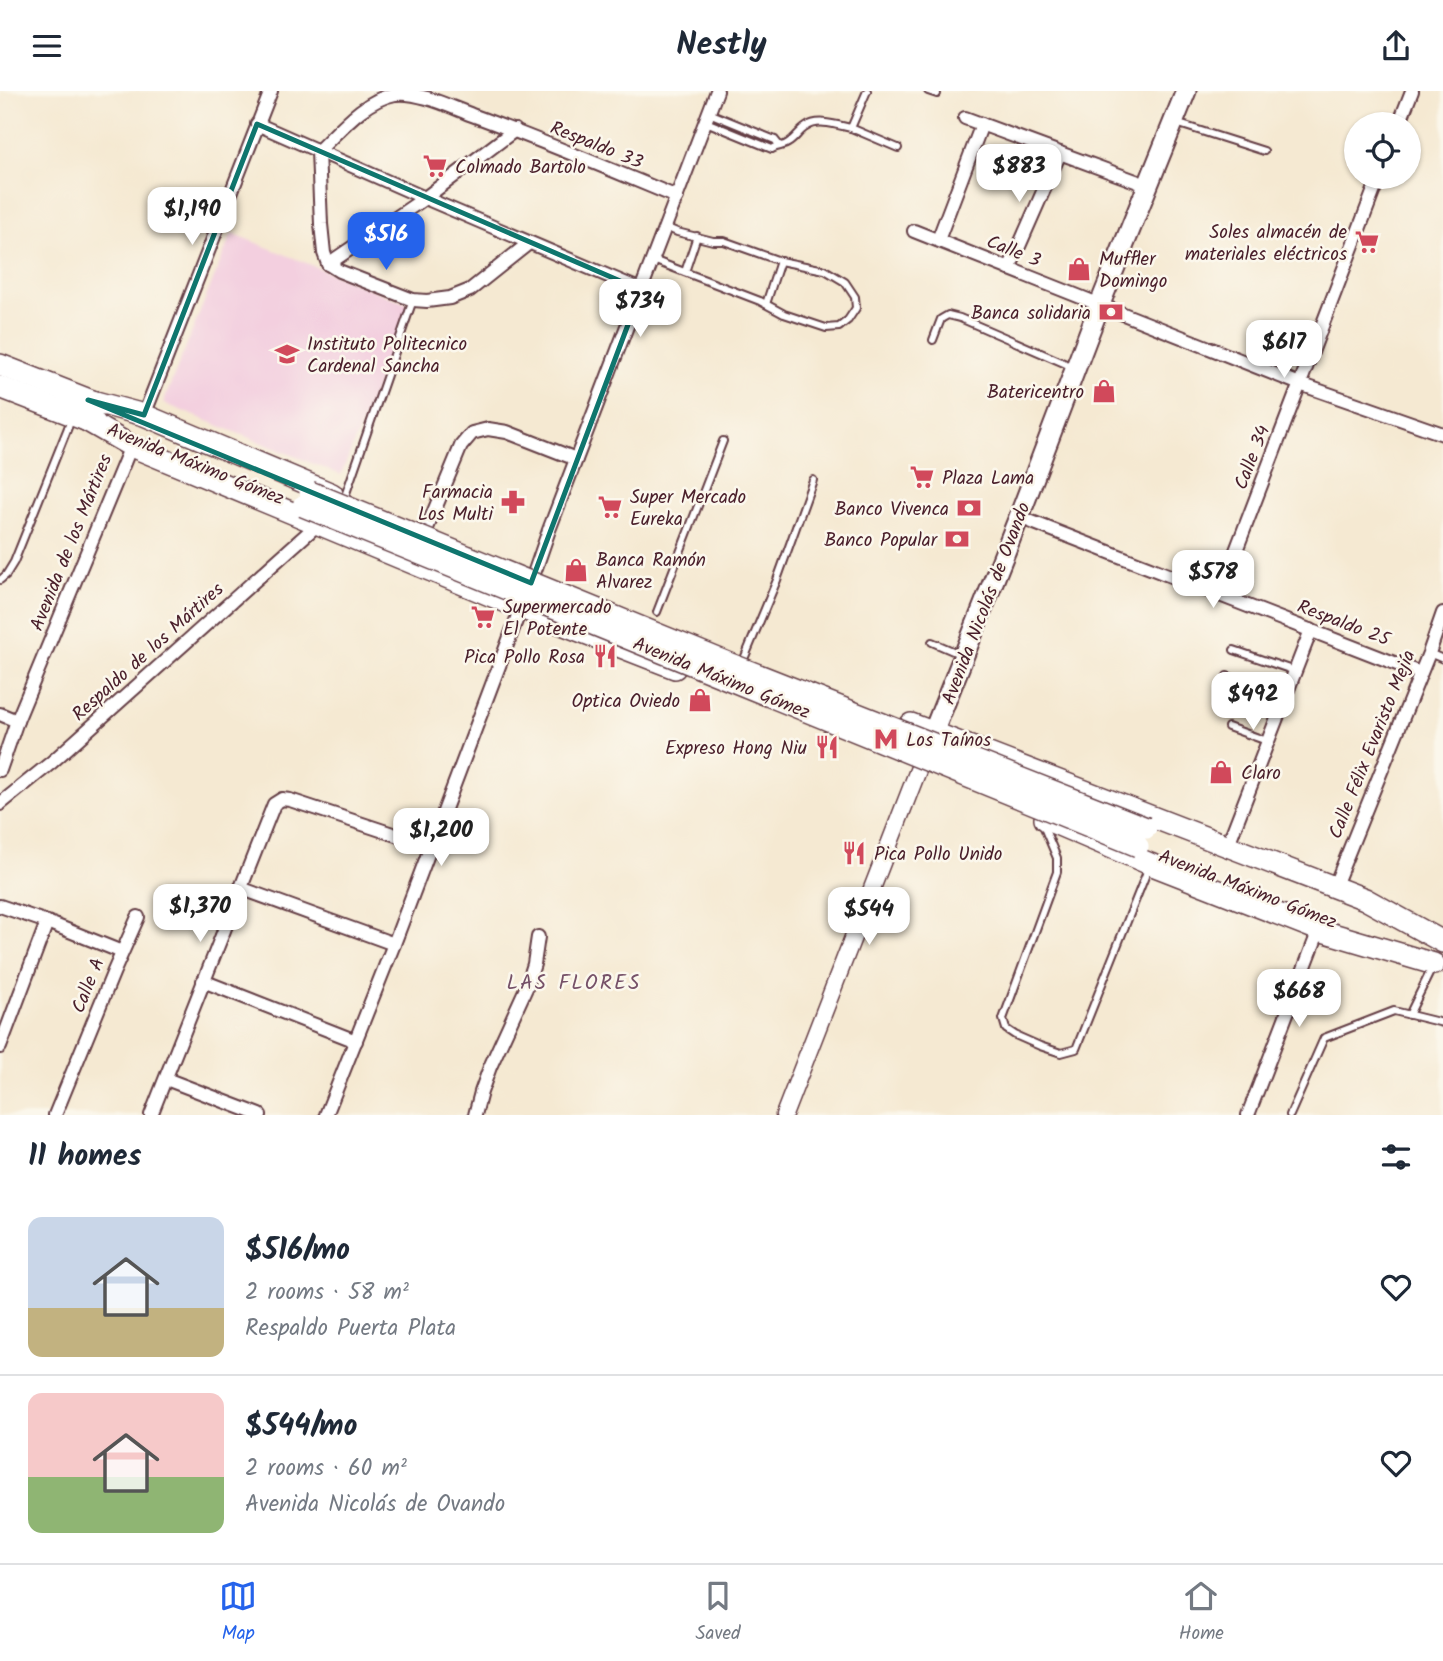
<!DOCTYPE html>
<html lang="en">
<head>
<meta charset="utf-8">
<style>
	:root { --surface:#fff; --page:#f6f6f7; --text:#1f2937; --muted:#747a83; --line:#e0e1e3; --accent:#2563eb }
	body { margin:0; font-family:Kalam,sans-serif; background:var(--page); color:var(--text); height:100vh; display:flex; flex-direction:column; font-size:26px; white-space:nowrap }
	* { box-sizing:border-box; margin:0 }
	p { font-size:23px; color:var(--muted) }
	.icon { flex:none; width:38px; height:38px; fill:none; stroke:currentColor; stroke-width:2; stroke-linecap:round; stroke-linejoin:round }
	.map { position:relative; height:1024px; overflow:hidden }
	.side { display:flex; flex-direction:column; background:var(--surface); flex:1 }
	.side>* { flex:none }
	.buttons { position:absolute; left:1344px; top:21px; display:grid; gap:14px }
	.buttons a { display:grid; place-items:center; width:77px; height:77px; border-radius:50%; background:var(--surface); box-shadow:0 2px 5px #0004; font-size:35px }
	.price { position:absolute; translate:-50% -60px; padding:0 16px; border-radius:14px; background:#fff; color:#222; font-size:23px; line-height:46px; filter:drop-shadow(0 2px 4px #0008) }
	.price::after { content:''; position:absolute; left:50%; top:42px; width:21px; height:16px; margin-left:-10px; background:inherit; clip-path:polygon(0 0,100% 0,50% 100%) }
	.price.selected { background:var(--accent); color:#fff }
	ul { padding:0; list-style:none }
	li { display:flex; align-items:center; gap:21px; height:175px; padding:0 28px }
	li+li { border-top:2px solid var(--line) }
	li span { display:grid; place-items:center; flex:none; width:196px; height:140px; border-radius:14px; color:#555 }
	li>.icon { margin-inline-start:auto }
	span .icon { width:84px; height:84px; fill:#fffc; stroke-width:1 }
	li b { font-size:30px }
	h2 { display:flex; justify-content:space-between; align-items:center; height:84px; padding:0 28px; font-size:30px }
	header { display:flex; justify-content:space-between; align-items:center; height:91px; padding:0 28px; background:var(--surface); font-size:32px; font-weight:700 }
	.tabs { display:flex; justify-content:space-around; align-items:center; height:98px; border-top:2px solid var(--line); background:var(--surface); font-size:19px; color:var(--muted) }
	.tabs a { display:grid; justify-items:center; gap:4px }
	.tabs .selected { color:var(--accent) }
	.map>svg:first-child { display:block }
	.built { fill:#f3cfdf }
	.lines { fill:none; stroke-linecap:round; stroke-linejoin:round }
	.service-casing { stroke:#643d44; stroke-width:10 }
	.minor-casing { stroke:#643d44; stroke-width:16 }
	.tertiary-casing { stroke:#643d44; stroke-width:19 }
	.secondary-casing { stroke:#643d44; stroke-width:23 }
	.primary-casing { stroke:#643d44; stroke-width:24 }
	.service { stroke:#fff; stroke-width:6 }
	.minor { stroke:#fff; stroke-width:12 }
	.tertiary { stroke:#fff; stroke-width:16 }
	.secondary { stroke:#fff; stroke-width:19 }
	.primary { stroke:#fff; stroke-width:21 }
	.primary-bridge-casing { stroke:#643d44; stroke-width:24; stroke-linecap:butt }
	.primary-bridge { stroke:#fff; stroke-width:21 }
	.marked { fill:none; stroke:#0f766e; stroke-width:5; stroke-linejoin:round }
	.labels { text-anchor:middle; stroke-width:5; stroke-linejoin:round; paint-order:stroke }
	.street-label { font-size:19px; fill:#4a1f2b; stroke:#fbf7ec }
	.poi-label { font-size:19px; fill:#4a1f2b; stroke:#fbf7ec; text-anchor:start }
	.neighbourhood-label { font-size:21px; letter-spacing:2px; fill:#765168; stroke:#fbf7ec }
</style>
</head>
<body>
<header><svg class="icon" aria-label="menu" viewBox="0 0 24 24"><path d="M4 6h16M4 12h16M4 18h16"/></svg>Nestly<svg class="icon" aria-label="share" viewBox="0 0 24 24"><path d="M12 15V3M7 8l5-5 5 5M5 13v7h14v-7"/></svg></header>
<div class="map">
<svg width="1443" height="1024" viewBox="0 0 1443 1024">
	<rect width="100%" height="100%" fill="#fbf7ec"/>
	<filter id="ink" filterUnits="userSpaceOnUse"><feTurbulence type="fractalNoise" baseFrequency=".0143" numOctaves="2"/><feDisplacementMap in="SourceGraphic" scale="14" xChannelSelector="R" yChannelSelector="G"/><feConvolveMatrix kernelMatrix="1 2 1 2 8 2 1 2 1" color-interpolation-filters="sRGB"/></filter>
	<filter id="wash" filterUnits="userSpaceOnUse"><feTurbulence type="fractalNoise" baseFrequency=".00686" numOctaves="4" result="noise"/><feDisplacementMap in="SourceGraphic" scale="28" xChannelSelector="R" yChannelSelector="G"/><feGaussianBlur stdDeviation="1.57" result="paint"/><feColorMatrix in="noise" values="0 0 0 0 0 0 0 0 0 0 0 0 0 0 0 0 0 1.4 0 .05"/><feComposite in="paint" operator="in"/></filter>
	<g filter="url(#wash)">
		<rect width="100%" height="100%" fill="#f5e9d2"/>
		<!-- built -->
		<path class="built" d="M 232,142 L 410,214 L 341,384 L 163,312 Z"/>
	</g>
	<g filter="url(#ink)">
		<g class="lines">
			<!-- service casing -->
			<g class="service-casing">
				<g id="service">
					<path d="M 928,0 L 937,3"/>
					<path d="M 709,22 L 775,49 L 779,54"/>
					<path d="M 706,31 L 772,58 C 778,54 783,56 788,52 C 795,48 799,40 806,36 C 818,27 837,34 851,37 L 867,0"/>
					<path d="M 1176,32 L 1264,60"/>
					<path d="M 851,37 L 898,57"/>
					<path d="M 653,169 L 760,210 L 784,223 L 826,237 L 839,236 L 848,229 L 856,217 L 855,206 L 845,191 L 825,179 L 780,170 L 724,150 L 713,150 L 677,141 L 665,136"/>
					<path d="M 685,181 L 697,145"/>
					<path d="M 766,213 L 780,170"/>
					<path d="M 933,249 L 941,228 L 948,224 L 960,227 L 1073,276"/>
					<path d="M 344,408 L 413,209"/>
					<path d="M 0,489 L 6,484 L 14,471 L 71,329"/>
					<path d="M 657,521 L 723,350"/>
					<path d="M 932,551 L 962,564"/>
					<path d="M 1234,559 L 1295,580"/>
					<path d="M 1429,562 L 1443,568"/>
					<path d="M 744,568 L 777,489 L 813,389"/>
					<path d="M 1227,585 L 1285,605"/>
					<path d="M 1228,636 L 1267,650"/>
					<path d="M 1043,734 L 1057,767 L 1057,781 L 1003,928 L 1006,938 L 1015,944 L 1040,955 L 1061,962 L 1076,958 L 1148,778"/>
					<path d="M 1409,924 L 1433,875"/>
					<path d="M 1290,1024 L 1324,947 L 1394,920 L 1443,932"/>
				</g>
			</g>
			<!-- minor casing -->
			<g class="minor-casing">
				<g id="minor">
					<path d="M 965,27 L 1149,95"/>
					<path d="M 257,33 L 425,107 L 641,199"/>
					<path d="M 1399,33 L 1412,0"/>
					<path d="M 914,140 L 1300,293 L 1443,343"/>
					<path d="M 938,149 L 982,33"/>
					<path d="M 529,152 L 470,199 L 450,207 L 427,210 L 413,209 L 339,180 L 328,173 L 324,162 L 321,133 L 318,60 C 340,39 364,9 395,3 C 418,0 451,16 472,24 C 541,49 609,78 677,106"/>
					<path d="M 328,173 L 425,107 L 515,39"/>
					<path d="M 1009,178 L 1060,62"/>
					<path d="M 144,324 L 271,0"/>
					<path d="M 1019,426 L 1420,582"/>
					<path d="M 425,442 L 461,355 L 472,342 L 488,338 L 507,341 L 576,368"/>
					<path d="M 529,497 L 549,439 L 717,0"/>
					<path d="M 1219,504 L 1379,86"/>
					<path d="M 0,623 L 17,630"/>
					<path d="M 0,679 L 17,630 L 131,355"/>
					<path d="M 0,713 L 52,671 L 317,434"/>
					<path d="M 1227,756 L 1311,539"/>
					<path d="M 240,797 L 394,853"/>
					<path d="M 1334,797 L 1429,562 L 1443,522"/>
					<path d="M 0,815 L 47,831 L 122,861"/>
					<path d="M 203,890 L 356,950"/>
					<path d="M 0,956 L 47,831"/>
					<path d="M 166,988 L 260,1024"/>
					<path d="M 55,1024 L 114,880 L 138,826"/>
					<path d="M 151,1024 L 274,713 L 282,708 L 290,709 L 432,756"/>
					<path d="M 326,1024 L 394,853 L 522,514"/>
					<path d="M 475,1024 L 481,1001 L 490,976 L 527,895 L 534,873 L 538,846"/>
					<path d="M 1248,1024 L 1319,839"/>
				</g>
			</g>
			<!-- tertiary casing -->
			<g class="tertiary-casing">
				<path id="tertiary" d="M 784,1024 L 920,674"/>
			</g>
			<!-- secondary casing -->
			<g class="secondary-casing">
				<path id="secondary" d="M 927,657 L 1019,426 L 1100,213 L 1186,0"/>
			</g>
			<!-- primary casing -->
			<g class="primary-casing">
				<g id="primary">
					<path d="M 0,274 L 102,314"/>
					<path d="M 0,296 L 96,333"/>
					<path d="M 88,309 L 144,324 L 332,403"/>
					<path d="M 84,328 L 131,355 L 521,517 L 675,577"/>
					<path d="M 911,633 L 1365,808 L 1443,851"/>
					<path d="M 1045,728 L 1150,773 L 1319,839 L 1434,873"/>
				</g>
			</g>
			<!-- service -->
			<use href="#service" class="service"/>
			<!-- minor -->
			<use href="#minor" class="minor"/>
			<!-- tertiary -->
			<use href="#tertiary" class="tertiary"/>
			<!-- secondary -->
			<use href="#secondary" class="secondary"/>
			<!-- primary -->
			<use href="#primary" class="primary"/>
			<!-- primary-bridge casing -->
			<g class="primary-bridge-casing">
				<g id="primary-bridge">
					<path d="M 310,401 L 728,572 L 1146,737"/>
					<path d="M 303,415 L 1138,755"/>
				</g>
			</g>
			<!-- primary-bridge -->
			<use href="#primary-bridge" class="primary-bridge"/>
		</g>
	</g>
	<!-- marked area -->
	<path class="marked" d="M 257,33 L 641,199 L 531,492 L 88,309 L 144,324 Z"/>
	<!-- icons -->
	<defs>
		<g id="supermarket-bare" transform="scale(1.89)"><path d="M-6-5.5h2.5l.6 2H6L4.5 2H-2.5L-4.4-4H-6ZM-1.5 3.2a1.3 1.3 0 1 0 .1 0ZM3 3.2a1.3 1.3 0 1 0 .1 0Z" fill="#d1495b" stroke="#fbf7ec" stroke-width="2.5" paint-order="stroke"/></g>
		<g id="shop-bare" transform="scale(1.89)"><path d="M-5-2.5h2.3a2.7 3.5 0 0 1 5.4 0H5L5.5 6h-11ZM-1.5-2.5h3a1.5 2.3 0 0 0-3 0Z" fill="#d1495b" stroke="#fbf7ec" stroke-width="2.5" paint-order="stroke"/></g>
		<g id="bank-bare" transform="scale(1.89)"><path d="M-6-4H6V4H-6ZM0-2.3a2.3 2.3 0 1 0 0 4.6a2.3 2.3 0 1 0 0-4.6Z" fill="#d1495b" stroke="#fbf7ec" stroke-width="2.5" paint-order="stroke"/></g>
		<g id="school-bare" transform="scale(1.89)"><path d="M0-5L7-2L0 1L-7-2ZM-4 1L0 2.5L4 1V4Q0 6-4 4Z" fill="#d1495b" stroke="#fbf7ec" stroke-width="2.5" paint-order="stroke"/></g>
		<g id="pharmacy-bare" transform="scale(1.89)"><path d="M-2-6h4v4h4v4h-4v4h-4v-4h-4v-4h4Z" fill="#d1495b" stroke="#fbf7ec" stroke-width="2.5" paint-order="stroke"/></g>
		<g id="restaurant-bare" transform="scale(1.89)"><path d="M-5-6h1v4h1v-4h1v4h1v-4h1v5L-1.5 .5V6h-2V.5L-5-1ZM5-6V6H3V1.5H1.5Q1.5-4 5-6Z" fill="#d1495b" stroke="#fbf7ec" stroke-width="2.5" paint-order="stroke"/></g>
		<g id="metro-bare" transform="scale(1.89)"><path d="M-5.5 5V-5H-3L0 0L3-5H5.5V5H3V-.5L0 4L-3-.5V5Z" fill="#d1495b" stroke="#fbf7ec" stroke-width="2.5" paint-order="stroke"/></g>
	</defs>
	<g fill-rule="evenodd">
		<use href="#supermarket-bare" x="435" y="75"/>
		<use href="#supermarket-bare" x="1367" y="151"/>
		<use href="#shop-bare" x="1079" y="178"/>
		<use href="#bank-bare" x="1111" y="221"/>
		<use href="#school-bare" x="287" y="263"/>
		<use href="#shop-bare" x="1104" y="300"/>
		<use href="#supermarket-bare" x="922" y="386"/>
		<use href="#pharmacy-bare" x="513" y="411"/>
		<use href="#supermarket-bare" x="610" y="416"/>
		<use href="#bank-bare" x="969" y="417"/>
		<use href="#bank-bare" x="957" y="448"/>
		<use href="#shop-bare" x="576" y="479"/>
		<use href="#supermarket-bare" x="483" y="526"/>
		<use href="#restaurant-bare" x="605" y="565"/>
		<use href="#shop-bare" x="700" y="609"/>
		<use href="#metro-bare" x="886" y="648"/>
		<use href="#restaurant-bare" x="827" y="656"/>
		<use href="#shop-bare" x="1221" y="681"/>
		<use href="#restaurant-bare" x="854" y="762"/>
	</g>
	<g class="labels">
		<!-- street labels -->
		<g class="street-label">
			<text transform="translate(597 53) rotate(22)" y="7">Respaldo 33</text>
			<text transform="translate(1014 159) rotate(22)" y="7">Calle 3</text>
			<text transform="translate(1251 366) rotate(-69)" y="7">Calle 34</text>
			<text transform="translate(196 372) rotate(22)" y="7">Avenida Máximo Gómez</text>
			<text transform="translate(70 451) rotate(-68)" y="7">Avenida de los Mártires</text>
			<text transform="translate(985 512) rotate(-69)" y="7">Avenida Nicolás de Ovando</text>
			<text transform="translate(1344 531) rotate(21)" y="7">Respaldo 25</text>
			<text transform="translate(147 560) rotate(-42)" y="7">Respaldo de los Mártires</text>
			<text transform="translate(722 586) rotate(22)" y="7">Avenida Máximo Gómez</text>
			<text transform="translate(1371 653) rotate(-68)" y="7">Calle Félix Evaristo Mejía</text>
			<text transform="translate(1248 797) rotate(21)" y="7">Avenida Máximo Gómez</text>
			<text transform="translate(87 894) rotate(-68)" y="7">Calle A</text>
		</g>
		<!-- poi labels -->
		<g class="poi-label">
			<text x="455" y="82">Colmado Bartolo</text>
			<text x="1347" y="147" text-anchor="end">Soles almacén de<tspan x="1347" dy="22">materiales eléctricos</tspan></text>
			<text x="1099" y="174">Muffler<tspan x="1099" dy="22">Domingo</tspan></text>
			<text x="1091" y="228" text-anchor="end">Banca solidaria</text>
			<text x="307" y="259">Instituto Politecnico<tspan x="307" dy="22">Cardenal Sancha</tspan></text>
			<text x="1084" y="307" text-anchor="end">Batericentro</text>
			<text x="942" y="393">Plaza Lama</text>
			<text x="493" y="407" text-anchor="end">Farmacia<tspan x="493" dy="22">Los Multi</tspan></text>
			<text x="630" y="412">Super Mercado<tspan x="630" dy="22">Eureka</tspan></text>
			<text x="949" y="424" text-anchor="end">Banco Vivenca</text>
			<text x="937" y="455" text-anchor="end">Banco Popular</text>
			<text x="596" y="475">Banca Ramón<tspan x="596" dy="22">Alvarez</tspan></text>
			<text x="503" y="522">Supermercado<tspan x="503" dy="22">El Potente</tspan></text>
			<text x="585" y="572" text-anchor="end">Pica Pollo Rosa</text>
			<text x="680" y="616" text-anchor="end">Optica Oviedo</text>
			<text x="906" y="655">Los Taínos</text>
			<text x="807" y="663" text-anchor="end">Expreso Hong Niu</text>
			<text x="1241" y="688">Claro</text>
			<text x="874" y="769">Pica Pollo Unido</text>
		</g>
		<!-- neighbourhood labels -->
		<g class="neighbourhood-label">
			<text x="574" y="898">LAS FLORES</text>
		</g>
	</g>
</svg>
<div class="buttons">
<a><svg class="icon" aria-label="locate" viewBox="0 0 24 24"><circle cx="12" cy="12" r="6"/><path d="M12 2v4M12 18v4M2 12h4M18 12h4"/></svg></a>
</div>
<b class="price" style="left:1019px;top:113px">$883</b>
<b class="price" style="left:192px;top:156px">$1,190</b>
<b class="price selected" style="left:386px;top:181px">$516</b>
<b class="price" style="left:640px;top:248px">$734</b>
<b class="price" style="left:1284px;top:289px">$617</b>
<b class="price" style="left:1213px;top:519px">$578</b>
<b class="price" style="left:1253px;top:641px">$492</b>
<b class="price" style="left:441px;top:777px">$1,200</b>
<b class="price" style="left:200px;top:853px">$1,370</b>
<b class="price" style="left:869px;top:856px">$544</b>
<b class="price" style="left:1299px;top:938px">$668</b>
</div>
<section class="side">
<h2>11 homes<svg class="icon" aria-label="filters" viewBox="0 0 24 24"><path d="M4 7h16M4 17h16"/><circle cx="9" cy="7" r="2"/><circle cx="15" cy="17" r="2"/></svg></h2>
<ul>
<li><span style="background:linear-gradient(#c9d6e8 65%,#c2b280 0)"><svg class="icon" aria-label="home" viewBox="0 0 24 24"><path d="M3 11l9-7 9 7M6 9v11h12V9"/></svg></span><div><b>$516/mo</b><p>2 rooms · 58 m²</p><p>Respaldo Puerta Plata</p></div><svg class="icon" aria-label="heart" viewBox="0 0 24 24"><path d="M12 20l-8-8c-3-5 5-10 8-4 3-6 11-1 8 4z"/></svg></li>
<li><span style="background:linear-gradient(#f6c9c9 60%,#8fb573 0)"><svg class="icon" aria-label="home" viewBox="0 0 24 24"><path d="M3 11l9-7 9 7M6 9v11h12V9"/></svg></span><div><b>$544/mo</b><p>2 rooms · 60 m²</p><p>Avenida Nicolás de Ovando</p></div><svg class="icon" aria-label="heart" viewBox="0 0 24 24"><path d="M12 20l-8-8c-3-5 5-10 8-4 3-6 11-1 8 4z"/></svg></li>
</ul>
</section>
<nav class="tabs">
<a class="selected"><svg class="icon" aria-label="map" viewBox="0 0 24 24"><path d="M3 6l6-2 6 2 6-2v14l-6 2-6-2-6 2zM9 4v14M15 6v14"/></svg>Map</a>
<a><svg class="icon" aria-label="saved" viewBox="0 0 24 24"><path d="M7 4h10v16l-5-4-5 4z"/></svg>Saved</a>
<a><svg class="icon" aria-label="home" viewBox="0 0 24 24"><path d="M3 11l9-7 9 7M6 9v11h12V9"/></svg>Home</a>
</nav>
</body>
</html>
